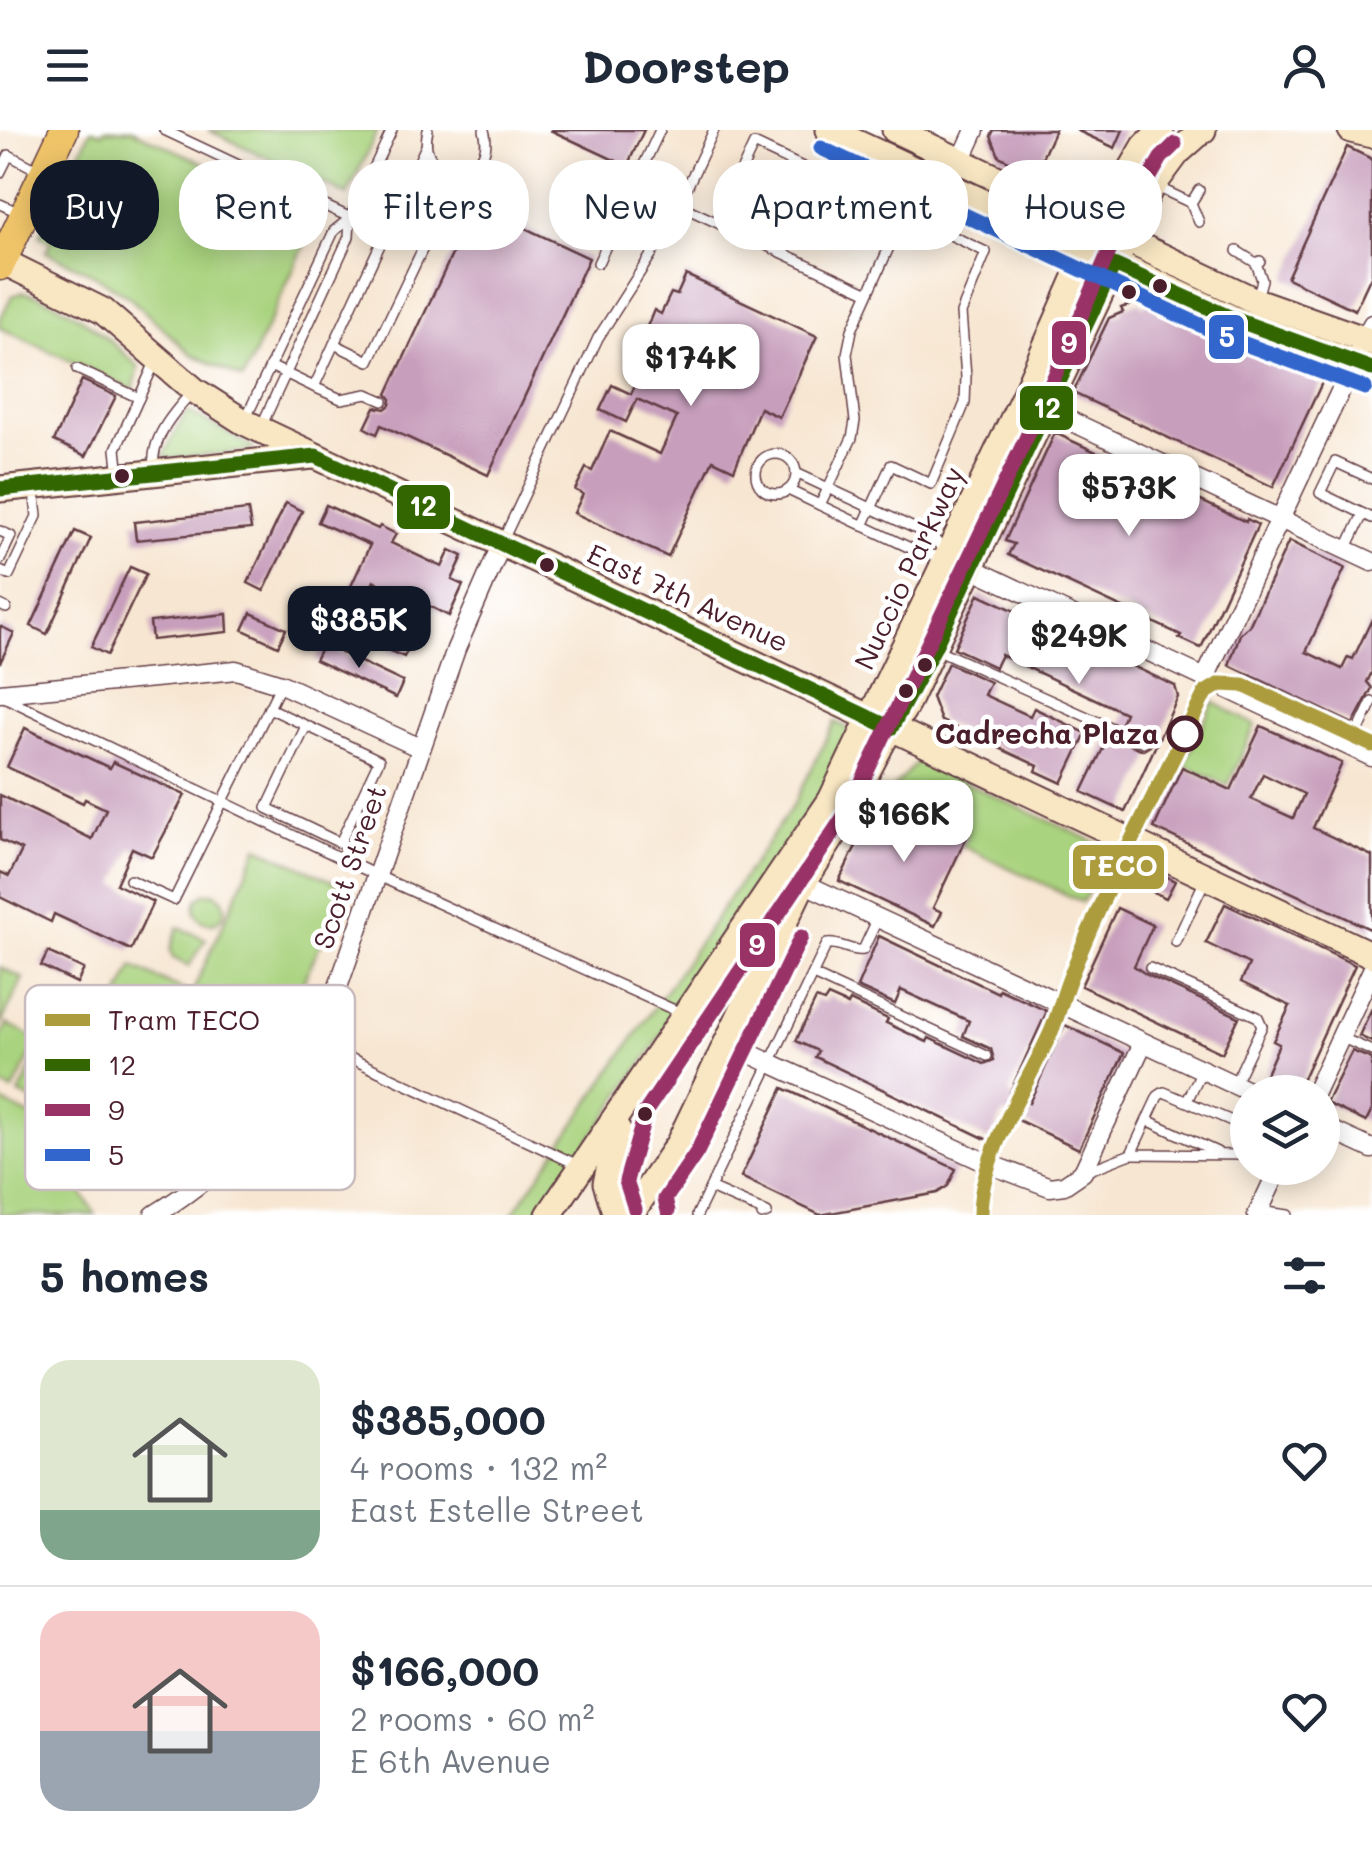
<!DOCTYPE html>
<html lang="en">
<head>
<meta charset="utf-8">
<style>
	:root { --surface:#fff; --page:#f6f6f7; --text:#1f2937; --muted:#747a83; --line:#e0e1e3; --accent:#111827 }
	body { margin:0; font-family:Mali,sans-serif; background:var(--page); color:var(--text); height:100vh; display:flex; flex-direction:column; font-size:38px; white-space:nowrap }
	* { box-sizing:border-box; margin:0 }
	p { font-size:32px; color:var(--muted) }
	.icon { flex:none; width:55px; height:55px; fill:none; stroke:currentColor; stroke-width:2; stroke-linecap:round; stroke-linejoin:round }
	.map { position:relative; height:1085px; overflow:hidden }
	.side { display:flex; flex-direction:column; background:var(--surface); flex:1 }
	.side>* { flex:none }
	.guide { position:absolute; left:30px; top:30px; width:1312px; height:90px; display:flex; gap:20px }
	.buttons { position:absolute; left:1230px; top:945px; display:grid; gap:20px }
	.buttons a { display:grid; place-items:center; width:110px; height:110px; border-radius:50%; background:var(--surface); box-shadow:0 5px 25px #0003; font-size:50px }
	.price { position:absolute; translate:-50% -85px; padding:0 22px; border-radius:20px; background:#fff; color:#222; font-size:32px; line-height:65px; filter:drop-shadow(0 2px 5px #0008) }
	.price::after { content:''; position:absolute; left:50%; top:60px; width:30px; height:22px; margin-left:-15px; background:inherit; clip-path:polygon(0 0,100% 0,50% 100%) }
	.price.active { background:var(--accent); color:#fff }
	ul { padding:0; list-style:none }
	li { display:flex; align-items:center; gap:30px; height:250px; padding:0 40px }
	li+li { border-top:2px solid var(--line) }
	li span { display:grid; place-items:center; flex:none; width:280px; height:200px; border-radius:30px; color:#555 }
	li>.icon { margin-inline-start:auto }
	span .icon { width:120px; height:120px; fill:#fffc; stroke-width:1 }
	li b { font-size:42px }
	h2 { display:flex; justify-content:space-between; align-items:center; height:120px; padding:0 40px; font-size:42px }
	.chip { padding:0 35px; border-radius:40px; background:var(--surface); box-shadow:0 5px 25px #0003; font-size:35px; line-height:90px }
	.chip.active { background:var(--accent); color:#fff }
	header { display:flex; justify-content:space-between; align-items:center; height:130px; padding:0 40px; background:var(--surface); font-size:45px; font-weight:800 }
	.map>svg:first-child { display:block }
	.green { fill:#a9d37e; stroke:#7a7954; stroke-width:2.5 }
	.building { fill:#c79ebc; fill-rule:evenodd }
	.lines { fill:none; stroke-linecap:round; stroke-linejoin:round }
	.lane-casing { stroke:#643d44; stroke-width:12 }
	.street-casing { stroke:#643d44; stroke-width:21 }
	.secondary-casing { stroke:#643d44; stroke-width:29 }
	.primary-casing { stroke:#643d44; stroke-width:31 }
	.lane { stroke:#fff; stroke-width:9 }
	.street { stroke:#fff; stroke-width:18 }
	.secondary { stroke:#f9e7c3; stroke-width:25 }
	.primary { stroke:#efc469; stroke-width:28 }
	.bus-1-casing { stroke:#fff; stroke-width:22 }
	.bus-2-casing { stroke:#fff; stroke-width:22 }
	.bus-3-casing { stroke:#fff; stroke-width:22 }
	.bus-1 { stroke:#360; stroke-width:15 }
	.bus-2 { stroke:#936; stroke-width:15 }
	.bus-3 { stroke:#36c; stroke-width:15 }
	.tram-1-casing { stroke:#fff; stroke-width:22 }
	.tram-1 { stroke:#ad9c3e; stroke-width:15 }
	.bus-dot { fill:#4a1f2b; stroke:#fff; stroke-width:4 }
	.stop-dot { fill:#fff; stroke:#4a1f2b; stroke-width:5 }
	.labels { text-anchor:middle; stroke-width:9; stroke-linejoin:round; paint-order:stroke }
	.street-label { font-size:28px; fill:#4a1f2b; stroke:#fff }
	.stop-label { font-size:28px; font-weight:bold; fill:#4a1f2b; stroke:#fff; text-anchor:end }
	.key { fill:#fff; stroke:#c9bcbf; stroke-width:2.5 }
	.key-label { font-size:28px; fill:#4a1f2b }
	.line-badge { stroke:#fff; stroke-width:4 }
	.badge-label { font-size:28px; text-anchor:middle; font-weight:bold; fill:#fff }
</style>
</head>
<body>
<header><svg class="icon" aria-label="menu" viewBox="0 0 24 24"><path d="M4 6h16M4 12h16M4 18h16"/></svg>Doorstep<svg class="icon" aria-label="person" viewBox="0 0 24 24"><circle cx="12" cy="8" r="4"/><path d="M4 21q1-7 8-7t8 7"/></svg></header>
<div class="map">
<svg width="1372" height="1085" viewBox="0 0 1372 1085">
	<rect width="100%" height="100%" fill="#fff"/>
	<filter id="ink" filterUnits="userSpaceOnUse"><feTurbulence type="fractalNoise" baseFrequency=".01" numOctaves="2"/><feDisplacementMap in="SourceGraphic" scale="20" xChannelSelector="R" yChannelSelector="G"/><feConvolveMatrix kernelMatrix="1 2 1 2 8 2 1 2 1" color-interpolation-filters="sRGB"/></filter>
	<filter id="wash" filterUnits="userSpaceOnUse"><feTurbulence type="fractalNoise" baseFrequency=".0048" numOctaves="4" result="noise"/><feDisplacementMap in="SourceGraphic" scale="40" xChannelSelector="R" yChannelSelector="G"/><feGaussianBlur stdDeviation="2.25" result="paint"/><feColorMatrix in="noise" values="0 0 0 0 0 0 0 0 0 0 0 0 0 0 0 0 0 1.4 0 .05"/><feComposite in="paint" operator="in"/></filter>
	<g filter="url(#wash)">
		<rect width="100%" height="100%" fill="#f7e6d1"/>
		<!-- green -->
		<g class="green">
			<path d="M 91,0 L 102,3 L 104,0 L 132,0 L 318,86 L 243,249 L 191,224 L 130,168 L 93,144 L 46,122 L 51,111 L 40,106 Z"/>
			<path d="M 208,0 L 378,0 L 347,65 Z"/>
			<path d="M 581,48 L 638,75 L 624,105 L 567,78 Z"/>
			<path d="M 24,162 C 68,172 106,206 139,237 L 133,260 L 0,198 L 0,189 L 12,166 Z"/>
			<path d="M 187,281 L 253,317 L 250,321 L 165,329 L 164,324 Z"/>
			<path d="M 1213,572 L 1255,595 L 1228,655 L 1184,635 Z"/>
			<path d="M 835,592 L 854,601 L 827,662 L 539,1085 L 512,1085 L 794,674 Z"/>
			<path d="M 918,631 L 1115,721 L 1082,772 L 877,676 Z"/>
			<path d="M 258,717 L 346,757 L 281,901 L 193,861 Z"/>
			<circle cx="210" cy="778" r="15"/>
			<path d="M 178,797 L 206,809 L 189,836 L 173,828 L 170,821 Z"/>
			<path d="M 0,837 L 23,848 L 0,896 Z"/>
			<path d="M 133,837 L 185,861 L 187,869 L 175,893 L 119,867 Z"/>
			<path d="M 7,894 L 38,910 L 13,961 L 0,954 L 0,909 Z"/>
			<path d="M 44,913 L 75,927 L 51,979 L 19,964 Z"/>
			<path d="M 0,971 L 30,986 L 96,1085 L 0,1085 Z"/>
		</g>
		<g id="blocks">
			<!-- building -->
			<g class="building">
				<path d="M 550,0 L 644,0 L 627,36 Z"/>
				<path d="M 994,0 L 1055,0 L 1042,28 L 1019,36 L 999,26 L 991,6 Z"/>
				<path d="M 1076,0 L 1123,0 L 1115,18 Z"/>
				<path d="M 1347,17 L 1372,29 L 1372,144 L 1355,180 L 1287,148 Z"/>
				<path d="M 471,63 L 497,75 L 493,83 L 589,128 L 488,345 L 381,295 L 377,304 L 365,298 L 375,277 L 385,279 L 390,275 L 391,269 L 387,264 L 463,101 L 470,101 L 474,97 L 472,89 L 462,83 Z"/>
				<path d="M 686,145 L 817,206 L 779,287 L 760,278 L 734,340 L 713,330 L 668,427 L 574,383 L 583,364 L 575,360 L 586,338 L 592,341 L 610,301 L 660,324 L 677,287 L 637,269 L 626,292 L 600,280 L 612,255 L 631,264 L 650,225 L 643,222 L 653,202 L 646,199 L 654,180 L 661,184 L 671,163 L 677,165 Z"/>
				<path d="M 1140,171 L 1142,176 L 1156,171 L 1304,240 L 1307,235 L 1326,244 L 1273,357 L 1073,263 L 1109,188 L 1123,182 L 1121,178 Z"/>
				<path d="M 82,250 L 116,266 L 86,326 L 54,311 Z"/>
				<path d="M 1055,303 L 1246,392 L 1247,389 L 1258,395 L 1201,518 L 1179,508 L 1181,505 L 1008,425 L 1014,414 L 1005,411 Z"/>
				<path d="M 286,373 L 302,381 L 264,461 L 248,453 Z"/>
				<path d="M 326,375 L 378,399 L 380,396 L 396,404 L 391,413 L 442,437 L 450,420 L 463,426 L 452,450 L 463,455 L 449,486 L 429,476 L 404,527 L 388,520 L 412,469 L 374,451 L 351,499 L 335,491 L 370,415 L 318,392 Z"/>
				<path d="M 248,380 L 251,399 L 136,410 L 134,392 Z"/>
				<path d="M 75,401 L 91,408 L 47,504 L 31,496 Z"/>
				<path d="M 1289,411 L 1345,438 L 1306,522 L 1342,539 L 1348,527 L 1353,529 L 1372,489 L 1372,542 L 1367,552 L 1372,558 L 1353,594 L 1229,535 L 1240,504 L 1249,496 Z"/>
				<path d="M 130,437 L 146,444 L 107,525 L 91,517 Z"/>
				<path d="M 979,464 L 1175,556 L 1178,567 L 1125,682 L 1082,662 L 1109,606 L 1143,620 L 1150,616 L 1150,608 L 1121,593 L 1125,583 L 1001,525 L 995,537 L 954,518 Z"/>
				<path d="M 251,483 L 286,499 L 278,516 L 243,500 Z"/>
				<path d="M 227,484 L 228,502 L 152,510 L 150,492 Z"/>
				<path d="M 0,496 L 14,503 L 0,533 Z"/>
				<path d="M 323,514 L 403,552 L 396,568 L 315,530 Z"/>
				<path d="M 948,533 L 990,552 L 984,565 L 1030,586 L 1034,578 L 1086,603 L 1062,653 L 1036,641 L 1038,636 L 941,591 L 932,567 Z"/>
				<path d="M 1261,596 L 1342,633 L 1313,698 L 1372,726 L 1372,800 L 1154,698 L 1182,637 L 1231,660 ZM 1263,644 L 1304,664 L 1293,688 L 1251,669 Z"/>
				<path d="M 25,598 L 110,638 L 113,632 L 185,665 L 152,727 L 132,718 L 116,754 L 153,772 L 131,820 L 54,784 L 51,792 L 0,767 L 0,742 L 9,746 L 22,720 L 0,710 L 0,665 L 92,709 L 106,679 L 85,669 L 83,673 L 7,637 Z"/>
				<path d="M 883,678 L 948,708 L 953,697 L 968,704 L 933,778 L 942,782 L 935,796 L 839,751 L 855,718 Z"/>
				<path d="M 1146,737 L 1175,751 L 1166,768 L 1130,751 L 1135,741 Z"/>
				<path d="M 1225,774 L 1355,835 L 1298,959 L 1266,944 L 1279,914 L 1273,911 L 1290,876 L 1241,852 L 1249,834 L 1206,813 Z"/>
				<path d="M 1117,778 L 1153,795 L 1134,836 L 1147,845 L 1239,887 L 1222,923 L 1081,856 Z"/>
				<path d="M 879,806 L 998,863 L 999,859 L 1047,881 L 1009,964 L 1029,973 L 1065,895 L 1124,923 L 1079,1019 L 1003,983 L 990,1011 L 815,927 L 818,921 L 796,911 L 816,869 L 824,872 L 828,866 L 848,875 L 850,871 L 888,889 L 886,893 L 927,912 L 929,908 L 984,934 L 994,930 L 991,919 L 963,906 L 969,891 L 901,860 L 895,874 L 857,857 Z"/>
				<path d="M 48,822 L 84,839 L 77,853 L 41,836 Z"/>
				<path d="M 1372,878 L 1372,912 L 1359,906 Z"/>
				<path d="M 1352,921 L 1372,929 L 1372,980 L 1366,992 L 1326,973 Z"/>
				<path d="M 783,958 L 956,1039 L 948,1056 L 937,1063 L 820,1085 L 741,1047 Z"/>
			</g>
		</g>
	</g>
	<g filter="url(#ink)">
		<use href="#blocks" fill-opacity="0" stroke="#643d44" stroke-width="2.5"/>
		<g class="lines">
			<!-- lane casing -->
			<g class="lane-casing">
				<g id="lane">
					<path d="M 164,0 L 385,104 L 314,257 L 270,236"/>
					<path d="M 428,0 C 414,56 499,54 484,0"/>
					<path d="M 0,43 L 9,25 L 41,42"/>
					<path d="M 1155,56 L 1191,73"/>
					<path d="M 0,74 L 20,83"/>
					<path d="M 679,75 L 867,162"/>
					<path d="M 350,88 L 392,0"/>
					<path d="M 717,92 L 754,14 L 868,68 L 850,108 L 735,54"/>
					<path d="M 1199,92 L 1191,73 L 1199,60"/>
					<path d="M 435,93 L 454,88 L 466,94"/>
					<path d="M 385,104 L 426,16"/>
					<path d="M 1237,121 L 1256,133 L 1260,131"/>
					<path d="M 598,133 L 660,0"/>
					<path d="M 1256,133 L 1262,150 L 1257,168"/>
					<path d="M 334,214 L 369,231 L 435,93 L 385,104"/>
					<path d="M 77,239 L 139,268"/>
					<path d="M 314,257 L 341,269 L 367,264 L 383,271"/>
					<path d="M 245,290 L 334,101 L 350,88 L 349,107 L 260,299"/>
					<circle cx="776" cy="344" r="20"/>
					<path d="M 154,339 C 150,309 173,283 192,262"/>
					<path d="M 119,346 L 116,319 L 156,230"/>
					<path d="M 1372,349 L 1335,332 L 1320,363 L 1372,388"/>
					<path d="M 788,360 L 925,425 L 948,426 L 933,407 L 796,343"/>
					<path d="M 820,375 L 852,308 L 855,291 L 847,224 L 852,200 L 921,46"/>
					<path d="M 863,396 L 891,335 L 931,354 L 965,273 L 966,247 L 961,183 L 986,122 L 904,83"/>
					<path d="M 0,401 L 11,406 L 0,430"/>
					<path d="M 503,410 L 598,208 L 667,100 L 714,0"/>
					<path d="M 1346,420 L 1363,384"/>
					<path d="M 0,441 L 9,445 L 37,386 L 34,359"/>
					<path d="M 0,475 L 6,478"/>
					<path d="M 936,519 L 1143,612"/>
					<path d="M 2,566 L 376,745 L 681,883"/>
					<path d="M 269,578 L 379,630 L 340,713 L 267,678 L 306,596"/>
					<path d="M 1351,617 L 1372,572"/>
					<path d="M 1131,709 L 1161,657 L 1194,586 L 1205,548"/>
					<path d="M 130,750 L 174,770 L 281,554"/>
					<path d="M 1176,812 L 1205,750"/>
					<path d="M 1150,838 L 1258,887 L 1262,896 L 1234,955"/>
					<path d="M 813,845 L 987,926"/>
					<path d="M 1340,907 L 1372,921"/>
					<path d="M 316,912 L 580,1036"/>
					<path d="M 1187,971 L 1202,940"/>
					<path d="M 1147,990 L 1217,1022"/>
					<path d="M 1248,998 L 1164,962 L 1158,966 L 1131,1024 L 1248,1025"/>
					<path d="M 1087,1041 L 1131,1024"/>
					<path d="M 710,1058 L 767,1083 L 762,1085"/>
					<path d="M 1259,1081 L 1288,1085"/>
					<path d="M 697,1085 L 827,814 C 840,812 850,822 863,820 L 878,788"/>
				</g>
			</g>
			<!-- street casing -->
			<g class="street-casing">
				<g id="street">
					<path d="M 961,31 L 975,0"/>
					<path d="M 1045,279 L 1372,432"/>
					<path d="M 961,433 L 1372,627"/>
					<path d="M 1205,548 L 1372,194"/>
					<path d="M 0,563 L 236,540 L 281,554 L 420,618"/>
					<path d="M 803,753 L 1250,962"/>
					<path d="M 729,914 L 989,1034 L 1050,1057 L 1064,1055 L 1083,1042 L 1143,913"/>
					<path d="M 1315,962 L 1372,840"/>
					<path d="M 1322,996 L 1372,1019"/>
					<path d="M 154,1085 C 240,1032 290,972 330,880 L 456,519 L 502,413"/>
					<path d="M 1257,1085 L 1279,1038"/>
				</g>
			</g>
			<!-- secondary casing -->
			<g class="secondary-casing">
				<g id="secondary">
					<path d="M 829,0 L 1234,189 L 1372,239"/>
					<path d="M 895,0 L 1256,171 L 1372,212"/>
					<path d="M 1351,0 L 1372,5"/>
					<path d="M 0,130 L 103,181 L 194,260 L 244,292 L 1372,825"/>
					<path d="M 0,359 L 313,326"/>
					<path d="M 549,1085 L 831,670 L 1023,268 L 1098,97 L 1145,16 L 1161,0"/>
					<path d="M 616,1085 L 606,1053 L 618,1001"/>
					<path d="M 630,1085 L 679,1013 L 803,753 L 838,698 L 883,611 L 905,577 L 1149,61 L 1177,23 L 1203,0"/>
				</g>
			</g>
			<!-- primary casing -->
			<g class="primary-casing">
				<path id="primary" d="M 0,136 L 64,0"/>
			</g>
			<!-- lane -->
			<use href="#lane" class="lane"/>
			<!-- street -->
			<use href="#street" class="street"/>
			<!-- secondary -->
			<use href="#secondary" class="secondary"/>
			<!-- primary -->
			<use href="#primary" class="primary"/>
			<!-- bus-1 casing -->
			<g class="bus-1-casing">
				<path id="bus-1" d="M 0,359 L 316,326 L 891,598 L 934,518 L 1114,135 L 1234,189 L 1372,239"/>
			</g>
			<!-- bus-2 casing -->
			<g class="bus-2-casing">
				<g id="bus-2">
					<path d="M 635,1079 L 626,1051 L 646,981 L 849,679 L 1041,277 L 1116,106 L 1161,28 L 1175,14"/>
					<path d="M 668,1081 L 665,1069 L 697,1022 L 801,807"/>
				</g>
			</g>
			<!-- bus-3 casing -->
			<g class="bus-3-casing">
				<path id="bus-3" d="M 821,18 L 1226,207 L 1365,258"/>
			</g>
			<!-- bus-1 -->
			<use href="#bus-1" class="bus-1"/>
			<!-- bus-2 -->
			<use href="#bus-2" class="bus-2"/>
			<!-- bus-3 -->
			<use href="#bus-3" class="bus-3"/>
			<!-- tram-1 casing -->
			<g class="tram-1-casing">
				<path id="tram-1" d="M 980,1085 C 980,1024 1026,958 1051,902 C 1059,884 1063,864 1071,845 C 1109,748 1160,656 1205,563 L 1220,554 L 1243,555 L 1372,615"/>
			</g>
			<!-- tram-1 -->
			<use href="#tram-1" class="tram-1"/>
		</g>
	</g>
	<!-- markers -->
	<g class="bus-dot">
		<circle cx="1160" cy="156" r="9"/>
		<circle cx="1129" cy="162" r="9"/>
		<circle cx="122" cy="346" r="9"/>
		<circle cx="547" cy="435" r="9"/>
		<circle cx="925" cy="535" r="9"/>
		<circle cx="906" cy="561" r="9"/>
		<circle cx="645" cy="984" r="9"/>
	</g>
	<circle class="stop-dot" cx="1185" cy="604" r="16"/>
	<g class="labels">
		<!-- street labels -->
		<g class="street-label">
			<text transform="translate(909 438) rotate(-65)" y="10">Nuccio Parkway</text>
			<text transform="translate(688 468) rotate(25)" y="10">East 7th Avenue</text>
			<text transform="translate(350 737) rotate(-71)" y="10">Scott Street</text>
		</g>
		<!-- stop labels -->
		<g class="stop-label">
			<text x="1159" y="614">Cadrecha Plaza</text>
		</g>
	</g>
	<!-- legend -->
	<rect x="25" y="855" width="330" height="205" rx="15" class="key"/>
	<rect x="45" y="884" width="45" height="12" fill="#ad9c3e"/>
	<rect x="45" y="929" width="45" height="12" fill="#360"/>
	<rect x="45" y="974" width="45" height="12" fill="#936"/>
	<rect x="45" y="1019" width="45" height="12" fill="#36c"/>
	<g class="key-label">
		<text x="108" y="900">Tram TECO</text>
		<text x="108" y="945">12</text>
		<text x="108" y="990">9</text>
		<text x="108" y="1035">5</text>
	</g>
	<g class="line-badge">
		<rect x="1207" y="183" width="39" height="48" rx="10" fill="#36c"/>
		<rect x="1050" y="189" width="38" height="48" rx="10" fill="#936"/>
		<rect x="1018" y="254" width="57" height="48" rx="10" fill="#360"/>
		<rect x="395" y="353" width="57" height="48" rx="10" fill="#360"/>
		<rect x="1071" y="713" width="95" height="48" rx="10" fill="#ad9c3e"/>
		<rect x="738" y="791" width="39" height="48" rx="10" fill="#936"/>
	</g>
	<g class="badge-label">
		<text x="1227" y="217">5</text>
		<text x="1069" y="223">9</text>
		<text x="1047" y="288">12</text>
		<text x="423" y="386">12</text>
		<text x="1119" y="746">TECO</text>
		<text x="757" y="825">9</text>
	</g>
</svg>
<div class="buttons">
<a><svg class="icon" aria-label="layers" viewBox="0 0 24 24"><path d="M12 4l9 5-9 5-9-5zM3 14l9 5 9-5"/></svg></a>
</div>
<b class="price" style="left:691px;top:279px">$174K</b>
<b class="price" style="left:1129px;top:409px">$573K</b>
<b class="price active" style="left:359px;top:541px">$385K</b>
<b class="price" style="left:1079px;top:557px">$249K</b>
<b class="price" style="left:904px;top:735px">$166K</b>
<div class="guide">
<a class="chip active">Buy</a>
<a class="chip">Rent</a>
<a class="chip">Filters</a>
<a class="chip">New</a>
<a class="chip">Apartment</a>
<a class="chip">House</a>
</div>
</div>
<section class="side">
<h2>5 homes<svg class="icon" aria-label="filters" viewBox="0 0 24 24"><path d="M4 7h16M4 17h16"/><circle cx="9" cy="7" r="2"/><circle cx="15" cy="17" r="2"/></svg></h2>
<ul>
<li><span style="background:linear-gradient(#dfe7d0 75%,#7fa58c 0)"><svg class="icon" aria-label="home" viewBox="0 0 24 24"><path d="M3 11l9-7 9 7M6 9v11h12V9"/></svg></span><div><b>$385,000</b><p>4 rooms · 132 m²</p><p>East Estelle Street</p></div><svg class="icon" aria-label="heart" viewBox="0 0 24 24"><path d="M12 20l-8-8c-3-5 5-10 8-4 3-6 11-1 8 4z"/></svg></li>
<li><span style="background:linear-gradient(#f6c9c9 60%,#9aa5b1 0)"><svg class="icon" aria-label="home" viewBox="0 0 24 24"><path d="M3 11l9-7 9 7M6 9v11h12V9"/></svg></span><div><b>$166,000</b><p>2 rooms · 60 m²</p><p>E 6th Avenue</p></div><svg class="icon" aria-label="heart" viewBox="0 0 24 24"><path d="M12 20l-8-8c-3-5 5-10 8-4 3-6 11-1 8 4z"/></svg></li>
</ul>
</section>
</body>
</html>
